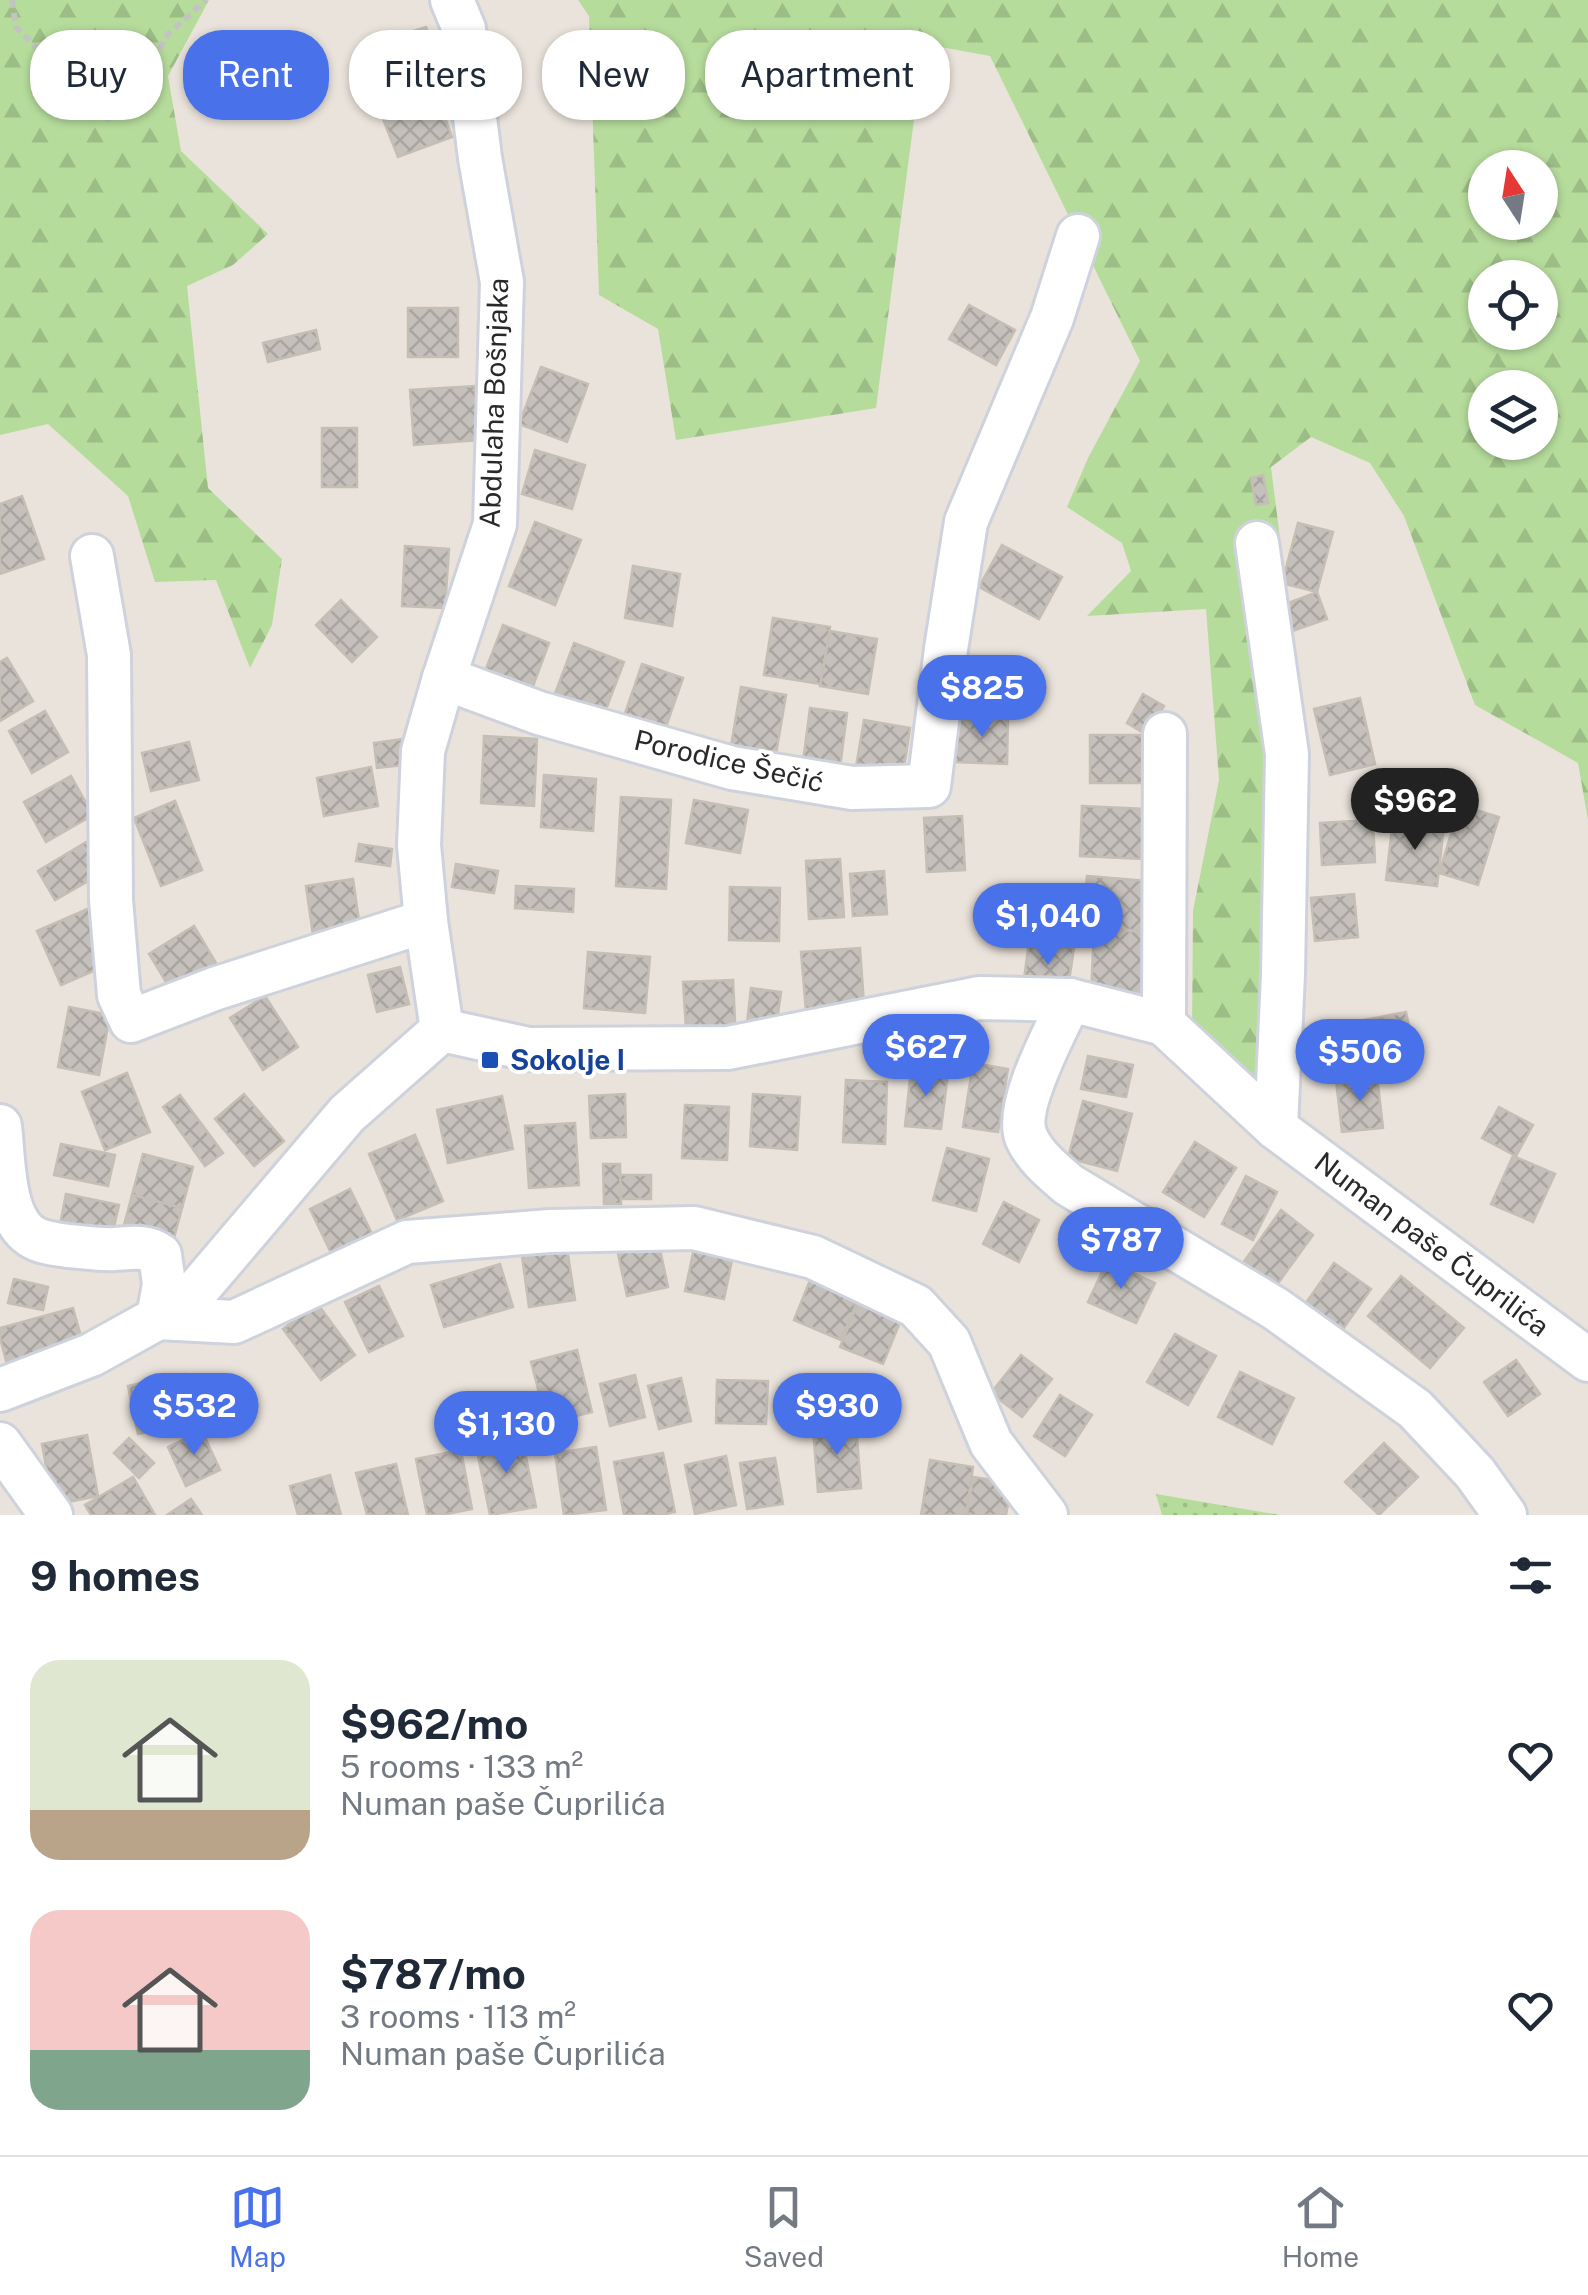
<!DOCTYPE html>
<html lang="en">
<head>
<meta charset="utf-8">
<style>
	:root { --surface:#fff; --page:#f2f2f3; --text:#1f2937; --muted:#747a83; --line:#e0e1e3; --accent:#4971e9 }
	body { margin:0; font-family:"Public Sans",sans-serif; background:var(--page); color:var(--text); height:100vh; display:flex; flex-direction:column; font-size:38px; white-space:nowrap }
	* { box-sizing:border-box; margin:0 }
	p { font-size:32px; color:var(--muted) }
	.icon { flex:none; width:55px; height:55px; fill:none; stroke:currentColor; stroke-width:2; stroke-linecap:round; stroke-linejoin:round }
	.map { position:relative; height:1515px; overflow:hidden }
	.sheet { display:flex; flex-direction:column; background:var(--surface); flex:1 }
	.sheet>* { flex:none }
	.guide { position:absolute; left:30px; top:30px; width:1000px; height:90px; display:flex; gap:20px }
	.needle { width:65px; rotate:348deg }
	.buttons { position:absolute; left:1468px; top:150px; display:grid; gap:20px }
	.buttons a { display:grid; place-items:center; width:90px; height:90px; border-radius:50%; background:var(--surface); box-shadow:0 2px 8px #0004; font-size:50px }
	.price { position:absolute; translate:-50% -85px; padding:0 22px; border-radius:35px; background:var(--accent); color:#fff; font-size:32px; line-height:65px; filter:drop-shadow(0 2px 5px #0008) }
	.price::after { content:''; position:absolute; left:50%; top:60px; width:30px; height:22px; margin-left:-15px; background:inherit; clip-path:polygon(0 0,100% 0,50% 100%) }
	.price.on { background:#222; color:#fff }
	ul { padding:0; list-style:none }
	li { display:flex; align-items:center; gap:30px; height:250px; padding:0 30px }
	li span { display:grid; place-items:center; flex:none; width:280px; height:200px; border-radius:30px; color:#555 }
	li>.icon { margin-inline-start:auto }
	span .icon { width:120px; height:120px; fill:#fffc; stroke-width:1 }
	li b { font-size:42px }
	h2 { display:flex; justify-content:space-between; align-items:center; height:120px; padding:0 30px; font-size:42px }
	.tag { padding:0 35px; border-radius:40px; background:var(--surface); box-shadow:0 2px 8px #0004; font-size:35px; line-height:90px }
	.tag.on { background:var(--accent); color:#fff }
	.dock { display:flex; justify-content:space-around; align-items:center; height:140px; border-top:2px solid var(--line); background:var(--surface); font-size:28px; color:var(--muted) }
	.dock a { display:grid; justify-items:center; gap:5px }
	.dock .on { color:var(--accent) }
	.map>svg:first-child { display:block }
	.grass { fill:url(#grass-dots) }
	.forest { fill:url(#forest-firs); fill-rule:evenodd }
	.building { fill:url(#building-cross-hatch); stroke:#c5beb5; stroke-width:2.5 }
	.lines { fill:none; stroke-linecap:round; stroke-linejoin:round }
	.minor-casing { stroke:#ced2dc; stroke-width:48 }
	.path { stroke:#c3c3c3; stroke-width:6; stroke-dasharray:8 5; stroke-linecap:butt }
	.minor { stroke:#fff; stroke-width:42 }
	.transit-dot { fill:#1a4fb4; stroke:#fff; stroke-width:4 }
	.labels { text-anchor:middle; stroke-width:8; stroke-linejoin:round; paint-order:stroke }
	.street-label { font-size:28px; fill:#292929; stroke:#fff }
	.transit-label { font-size:28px; font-weight:bold; fill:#164399; stroke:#fff; text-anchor:start }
</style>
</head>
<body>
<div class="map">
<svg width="1588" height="1515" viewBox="0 0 1588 1515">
	<defs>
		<pattern id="grass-dots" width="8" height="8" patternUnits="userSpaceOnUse" patternTransform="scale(2.5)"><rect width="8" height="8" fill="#b6dc9c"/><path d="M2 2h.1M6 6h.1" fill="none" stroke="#9cbd86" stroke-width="1.8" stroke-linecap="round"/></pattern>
		<pattern id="forest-firs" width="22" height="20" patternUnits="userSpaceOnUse" patternTransform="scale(2.5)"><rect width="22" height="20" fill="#b6dc9c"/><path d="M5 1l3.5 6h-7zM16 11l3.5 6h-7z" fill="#9cbd86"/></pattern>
		<pattern id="building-cross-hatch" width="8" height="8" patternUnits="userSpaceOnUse" patternTransform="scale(2.5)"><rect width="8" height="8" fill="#c5c0bb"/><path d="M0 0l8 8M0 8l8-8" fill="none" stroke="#a9a5a1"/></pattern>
	</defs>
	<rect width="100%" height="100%" fill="#eae3db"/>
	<!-- grass -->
	<path class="grass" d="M 1156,1494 L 1280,1515 L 1162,1515 Z"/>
	<!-- forest -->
	<g class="forest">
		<path d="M 0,0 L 209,0 L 168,76 L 181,151 L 268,234 L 233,265 L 187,286 L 208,488 L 282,559 L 272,625 L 250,668 L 216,580 L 155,582 L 128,496 L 48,424 L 0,435 Z"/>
		<path d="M 578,0 L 1588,0 L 1588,820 L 1578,763 L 1475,705 L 1404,516 L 1370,463 L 1311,437 L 1271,467 L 1310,775 L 1282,1113 L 1192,1034 L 1193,911 L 1219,780 L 1206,609 L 1087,616 L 1131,571 L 1122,543 L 1067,507 L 1088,458 L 1140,361 L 990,56 L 924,44 L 876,408 L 676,440 L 658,329 L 599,295 L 589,16 ZM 1485,168 L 1540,168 L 1540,222 L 1485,222 ZM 1485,278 L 1540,278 L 1540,332 L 1485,332 ZM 1485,388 L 1540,388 L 1540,442 L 1485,442 Z"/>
	</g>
	<!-- building -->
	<g class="building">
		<path d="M 426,27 L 435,55 L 376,73 L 368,45 Z"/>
		<path d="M 436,93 L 452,137 L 398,157 L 381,114 Z"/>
		<path d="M 969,305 L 1015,330 L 996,365 L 949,339 Z"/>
		<rect x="408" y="308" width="50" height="49"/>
		<path d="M 316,330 L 320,349 L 268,362 L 263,343 Z"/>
		<path d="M 541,367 L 588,384 L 567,442 L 519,424 Z"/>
		<path d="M 475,386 L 479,440 L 414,445 L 410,390 Z"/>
		<rect x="322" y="428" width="35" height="59"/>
		<path d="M 535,450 L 585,465 L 572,509 L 522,494 Z"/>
		<path d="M 1263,475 L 1268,503 L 1256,505 L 1251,478 Z"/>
		<path d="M 22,496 L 44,559 L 0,574 L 0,504 Z"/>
		<path d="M 535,522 L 581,540 L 555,605 L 509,586 Z"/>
		<path d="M 1298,523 L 1333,532 L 1317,592 L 1282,583 Z"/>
		<path d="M 1002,545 L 1062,577 L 1039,619 L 979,587 Z"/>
		<path d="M 405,546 L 449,549 L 445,608 L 402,606 Z"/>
		<path d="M 633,566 L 680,574 L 672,626 L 625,618 Z"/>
		<path d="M 1317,592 L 1327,619 L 1284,634 L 1275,608 Z"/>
		<path d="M 341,600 L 377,637 L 352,662 L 316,625 Z"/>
		<path d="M 773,618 L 830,627 L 821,684 L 764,675 Z"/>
		<path d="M 503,625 L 549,643 L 529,697 L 482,679 Z"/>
		<path d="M 830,631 L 877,639 L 868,694 L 820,686 Z"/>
		<path d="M 574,643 L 624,662 L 600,725 L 550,707 Z"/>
		<path d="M 7,658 L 33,701 L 0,721 L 0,662 Z"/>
		<path d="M 642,664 L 683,678 L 661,741 L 620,728 Z"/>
		<path d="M 741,687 L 786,695 L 776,754 L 731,746 Z"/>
		<path d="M 1143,694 L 1164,706 L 1147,735 L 1127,723 Z"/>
		<path d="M 1360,698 L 1375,764 L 1330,775 L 1314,709 Z"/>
		<path d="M 810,708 L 847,713 L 839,775 L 802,770 Z"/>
		<path d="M 45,711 L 68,752 L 32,773 L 9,731 Z"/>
		<path d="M 956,716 L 1008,717 L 1007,764 L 955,762 Z"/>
		<path d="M 864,720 L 910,728 L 902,781 L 855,773 Z"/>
		<rect x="1090" y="735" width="59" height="48"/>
		<path d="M 484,736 L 537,739 L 534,806 L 481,803 Z"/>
		<path d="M 403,739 L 406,765 L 377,768 L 374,743 Z"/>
		<path d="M 189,742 L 199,780 L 151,791 L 142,753 Z"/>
		<path d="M 371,767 L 378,806 L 324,816 L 317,778 Z"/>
		<path d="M 544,775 L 596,779 L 593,831 L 541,827 Z"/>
		<path d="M 71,776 L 93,815 L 46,842 L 24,802 Z"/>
		<path d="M 621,797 L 671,800 L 666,889 L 616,886 Z"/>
		<path d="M 694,800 L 748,810 L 740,853 L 686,843 Z"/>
		<path d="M 175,801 L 202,870 L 161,886 L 134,818 Z"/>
		<path d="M 1460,805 L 1499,817 L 1478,885 L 1439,873 Z"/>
		<path d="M 1082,806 L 1145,809 L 1143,859 L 1080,856 Z"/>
		<path d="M 962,816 L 965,870 L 927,872 L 924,818 Z"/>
		<path d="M 1373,820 L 1375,862 L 1322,865 L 1320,823 Z"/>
		<path d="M 1393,820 L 1444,826 L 1437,886 L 1386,880 Z"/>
		<path d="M 93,838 L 111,868 L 55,900 L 38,871 Z"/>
		<path d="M 359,844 L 392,849 L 390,866 L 356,861 Z"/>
		<path d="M 840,859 L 844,917 L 809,919 L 806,861 Z"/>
		<path d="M 456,864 L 498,871 L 494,893 L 452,887 Z"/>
		<path d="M 884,871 L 887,914 L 853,916 L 850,874 Z"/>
		<path d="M 1087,876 L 1147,881 L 1142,931 L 1083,926 Z"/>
		<path d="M 353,879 L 361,935 L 314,942 L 306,886 Z"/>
		<path d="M 516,886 L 574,889 L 573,912 L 515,908 Z"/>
		<path d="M 730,887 L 780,888 L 779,941 L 729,940 Z"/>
		<path d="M 1354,894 L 1358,937 L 1315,941 L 1311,898 Z"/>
		<path d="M 90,908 L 114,962 L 61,985 L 37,931 Z"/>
		<path d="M 194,926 L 219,968 L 174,995 L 149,954 Z"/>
		<path d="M 1094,929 L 1148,932 L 1145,999 L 1091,996 Z"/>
		<path d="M 1029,942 L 1074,948 L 1067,994 L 1023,987 Z"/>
		<path d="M 860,948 L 865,1019 L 807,1023 L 801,952 Z"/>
		<path d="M 588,952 L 650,957 L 645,1013 L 584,1008 Z"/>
		<path d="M 400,967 L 409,1004 L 377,1012 L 368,975 Z"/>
		<path d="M 733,980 L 736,1042 L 687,1044 L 683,982 Z"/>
		<path d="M 751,988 L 781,992 L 775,1035 L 746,1032 Z"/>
		<path d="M 265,996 L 298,1047 L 263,1070 L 230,1018 Z"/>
		<path d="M 69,1007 L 110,1015 L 99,1075 L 58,1067 Z"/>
		<path d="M 1406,1012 L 1415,1056 L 1351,1068 L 1343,1024 Z"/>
		<path d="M 1088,1056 L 1133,1065 L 1126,1097 L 1081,1089 Z"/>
		<path d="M 973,1063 L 1008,1069 L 998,1132 L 963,1127 Z"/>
		<path d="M 911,1069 L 948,1073 L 941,1129 L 905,1126 Z"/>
		<path d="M 127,1073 L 150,1132 L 105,1150 L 82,1092 Z"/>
		<path d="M 1377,1076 L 1383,1128 L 1342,1132 L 1336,1080 Z"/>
		<path d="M 846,1080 L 887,1082 L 885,1144 L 843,1142 Z"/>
		<path d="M 244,1094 L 284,1141 L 254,1166 L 215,1119 Z"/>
		<path d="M 625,1094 L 626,1137 L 591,1138 L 589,1096 Z"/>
		<path d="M 753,1094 L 800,1097 L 797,1150 L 750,1146 Z"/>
		<path d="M 180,1095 L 223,1153 L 205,1166 L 163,1107 Z"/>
		<path d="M 502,1096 L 513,1149 L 448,1163 L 437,1110 Z"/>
		<path d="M 1083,1101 L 1132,1114 L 1117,1171 L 1068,1158 Z"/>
		<path d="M 685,1105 L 729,1107 L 727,1160 L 682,1158 Z"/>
		<path d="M 1499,1107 L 1533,1125 L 1516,1156 L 1482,1138 Z"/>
		<path d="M 575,1123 L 579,1185 L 529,1188 L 525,1126 Z"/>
		<path d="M 415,1135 L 443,1201 L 397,1220 L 369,1154 Z"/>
		<path d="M 1195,1142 L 1236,1168 L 1204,1217 L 1163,1192 Z"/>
		<path d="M 61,1144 L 115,1155 L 108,1186 L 54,1175 Z"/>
		<path d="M 947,1148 L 989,1159 L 976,1211 L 933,1200 Z"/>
		<path d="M 143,1154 L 193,1167 L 182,1208 L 132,1195 Z"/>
		<path d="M 1513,1156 L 1555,1174 L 1533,1222 L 1491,1204 Z"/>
		<path d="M 603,1164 L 620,1164 L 621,1204 L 604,1204 Z"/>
		<path d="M 620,1175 L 651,1175 L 651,1199 L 621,1199 Z"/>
		<path d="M 1246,1176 L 1277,1192 L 1253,1240 L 1222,1224 Z"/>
		<path d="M 350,1189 L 377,1244 L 336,1263 L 310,1209 Z"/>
		<path d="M 66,1194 L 119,1205 L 111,1240 L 59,1230 Z"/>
		<path d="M 132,1195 L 182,1208 L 174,1238 L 124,1225 Z"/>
		<path d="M 1004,1202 L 1039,1220 L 1019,1262 L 983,1244 Z"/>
		<path d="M 1281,1210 L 1313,1235 L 1276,1286 L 1243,1263 Z"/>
		<path d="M 696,1239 L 735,1246 L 724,1299 L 685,1291 Z"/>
		<path d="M 658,1240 L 668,1287 L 627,1296 L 617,1249 Z"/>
		<path d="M 566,1242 L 575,1300 L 529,1307 L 521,1249 Z"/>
		<path d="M 1107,1261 L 1155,1283 L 1136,1323 L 1088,1302 Z"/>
		<path d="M 817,1263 L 865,1283 L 841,1340 L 794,1320 Z"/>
		<path d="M 1334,1263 L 1371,1289 L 1336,1339 L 1299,1313 Z"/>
		<path d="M 500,1264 L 513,1307 L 444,1327 L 431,1285 Z"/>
		<path d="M 1401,1276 L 1464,1328 L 1430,1368 L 1368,1316 Z"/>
		<path d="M 14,1279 L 48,1287 L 43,1310 L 8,1303 Z"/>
		<path d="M 379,1286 L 403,1336 L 369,1352 L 345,1302 Z"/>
		<path d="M 860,1298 L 903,1315 L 883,1364 L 840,1347 Z"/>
		<path d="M 317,1303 L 355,1355 L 321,1380 L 283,1329 Z"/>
		<path d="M 73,1308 L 85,1351 L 9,1372 L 0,1338 L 0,1328 Z"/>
		<path d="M 1175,1334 L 1216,1356 L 1188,1405 L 1147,1382 Z"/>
		<path d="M 577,1350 L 592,1412 L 547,1423 L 531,1362 Z"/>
		<path d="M 1021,1355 L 1052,1379 L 1022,1417 L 991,1393 Z"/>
		<path d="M 1516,1360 L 1540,1394 L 1508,1416 L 1484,1382 Z"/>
		<path d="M 1240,1372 L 1294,1398 L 1272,1444 L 1218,1417 Z"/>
		<path d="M 185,1374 L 195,1422 L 138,1434 L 128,1386 Z"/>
		<path d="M 635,1375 L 645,1417 L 610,1426 L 600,1384 Z"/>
		<path d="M 681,1378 L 691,1421 L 659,1429 L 648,1386 Z"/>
		<path d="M 717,1380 L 768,1381 L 766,1424 L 716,1423 Z"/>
		<path d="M 1060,1395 L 1092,1415 L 1065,1456 L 1034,1436 Z"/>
		<path d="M 856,1425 L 861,1488 L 818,1492 L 813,1428 Z"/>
		<path d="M 202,1431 L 220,1470 L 186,1486 L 168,1447 Z"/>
		<path d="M 87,1435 L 98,1496 L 53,1505 L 42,1444 Z"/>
		<path d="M 522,1437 L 536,1507 L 490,1515 L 476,1446 Z"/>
		<path d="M 129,1438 L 154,1463 L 139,1478 L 114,1453 Z"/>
		<path d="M 1384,1443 L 1418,1477 L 1379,1515 L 1345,1482 Z"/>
		<path d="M 596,1447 L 606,1510 L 564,1515 L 555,1453 Z"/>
		<path d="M 461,1450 L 472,1509 L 442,1515 L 427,1515 L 416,1459 Z"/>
		<path d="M 663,1453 L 675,1512 L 661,1515 L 624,1515 L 614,1462 Z"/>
		<path d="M 726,1456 L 736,1505 L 695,1514 L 685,1465 Z"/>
		<path d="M 775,1458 L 783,1504 L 747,1509 L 740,1463 Z"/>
		<path d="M 930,1460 L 973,1467 L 966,1515 L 921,1515 Z"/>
		<path d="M 396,1464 L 408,1515 L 367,1515 L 356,1473 Z"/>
		<path d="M 330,1475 L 341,1515 L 298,1515 L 290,1486 Z"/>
		<path d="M 133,1477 L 155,1515 L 91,1515 L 85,1505 Z"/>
		<path d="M 973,1477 L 1012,1483 L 1006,1515 L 967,1515 Z"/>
		<path d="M 191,1499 L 202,1515 L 167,1515 Z"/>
	</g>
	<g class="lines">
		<!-- minor casing -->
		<g class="minor-casing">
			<g id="minor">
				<path d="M 1257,543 L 1287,754 L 1283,974 L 1276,1128"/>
				<path d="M 92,556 L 109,655 L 111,900 L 119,995 L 131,1021 L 214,989 L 426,921"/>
				<path d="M 444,678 L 539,713 L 732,768 L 852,788 L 929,786 L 946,649 L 966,522 L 1052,318 L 1078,236"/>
				<path d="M 1070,1000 C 1056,1030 1012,1110 1027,1139 C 1036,1158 1054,1172 1069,1185 L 1276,1309 L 1415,1409 L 1475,1473 L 1505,1515"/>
				<path d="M 1164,1024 L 1165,734"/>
				<path d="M 442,1030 L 528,1049 L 728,1048 L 979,998 L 1070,1000 L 1164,1024 L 1276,1128 L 1588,1360"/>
				<path d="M 442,1030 L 426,921 L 419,845 L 423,751 L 444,678 L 495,524 L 502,282 L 480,158 L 464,29 L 452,0"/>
				<path d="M 0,1126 C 4,1158 2,1217 31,1236 C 41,1243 56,1244 68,1246 C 83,1247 99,1250 115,1249 C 131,1248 147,1245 160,1255 L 164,1284 L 158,1318 L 234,1322 L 407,1242 L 550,1231 L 694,1228 L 813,1257 L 916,1306 L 949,1342 L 991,1443 L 1046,1515"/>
				<path d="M 0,1390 L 91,1355 L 158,1318 L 199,1288 L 347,1114 L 442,1030"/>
				<path d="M 0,1444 L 51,1515"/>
			</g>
		</g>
		<!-- path -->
		<path class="path" d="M 12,0 L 16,27 L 107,119 L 131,104 L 167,35 L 206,0"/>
		<!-- minor -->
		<use href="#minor" class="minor"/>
	</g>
	<!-- markers -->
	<rect class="transit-dot" x="480" y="1050" width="20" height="20" rx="5"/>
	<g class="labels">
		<!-- street labels -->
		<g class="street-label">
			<text transform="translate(494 403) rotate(-88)" y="10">Abdulaha Bošnjaka</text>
			<text transform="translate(729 761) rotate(13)" y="10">Porodice Šečić</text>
			<text transform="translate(1432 1244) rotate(37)" y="10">Numan paše Čuprilića</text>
		</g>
		<!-- transit labels -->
		<g class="transit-label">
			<text x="510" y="1070">Sokolje I</text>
		</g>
	</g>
</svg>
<div class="buttons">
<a><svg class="needle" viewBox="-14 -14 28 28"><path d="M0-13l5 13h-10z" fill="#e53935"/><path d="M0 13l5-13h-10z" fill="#747a83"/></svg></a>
<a><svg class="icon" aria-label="locate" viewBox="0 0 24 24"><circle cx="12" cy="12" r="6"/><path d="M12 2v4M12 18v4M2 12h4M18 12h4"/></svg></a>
<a><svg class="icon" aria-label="layers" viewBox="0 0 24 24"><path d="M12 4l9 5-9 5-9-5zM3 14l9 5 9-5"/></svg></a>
</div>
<b class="price" style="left:982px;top:740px">$825</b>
<b class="price on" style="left:1415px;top:853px">$962</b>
<b class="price" style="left:1048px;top:968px">$1,040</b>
<b class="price" style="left:926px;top:1099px">$627</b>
<b class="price" style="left:1360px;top:1104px">$506</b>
<b class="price" style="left:1121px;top:1292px">$787</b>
<b class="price" style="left:194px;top:1458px">$532</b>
<b class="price" style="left:837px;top:1458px">$930</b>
<b class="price" style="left:506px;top:1476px">$1,130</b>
<div class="guide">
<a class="tag">Buy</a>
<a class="tag on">Rent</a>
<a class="tag">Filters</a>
<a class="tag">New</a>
<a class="tag">Apartment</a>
</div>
</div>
<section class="sheet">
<h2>9 homes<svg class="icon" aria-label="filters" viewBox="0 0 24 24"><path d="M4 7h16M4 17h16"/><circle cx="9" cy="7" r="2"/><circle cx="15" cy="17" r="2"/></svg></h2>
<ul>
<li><span style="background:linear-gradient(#dfe7d0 75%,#b9a48a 0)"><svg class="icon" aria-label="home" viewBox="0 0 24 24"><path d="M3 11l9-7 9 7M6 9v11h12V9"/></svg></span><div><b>$962/mo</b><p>5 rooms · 133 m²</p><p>Numan paše Čuprilića</p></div><svg class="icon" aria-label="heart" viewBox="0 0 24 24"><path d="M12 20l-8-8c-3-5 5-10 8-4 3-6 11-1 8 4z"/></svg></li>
<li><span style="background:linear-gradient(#f6c9c9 70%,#7fa58c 0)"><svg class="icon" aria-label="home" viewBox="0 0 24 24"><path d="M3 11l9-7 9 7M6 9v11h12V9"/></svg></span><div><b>$787/mo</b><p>3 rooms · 113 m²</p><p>Numan paše Čuprilića</p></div><svg class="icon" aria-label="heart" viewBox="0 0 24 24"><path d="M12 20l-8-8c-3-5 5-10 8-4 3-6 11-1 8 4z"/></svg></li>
</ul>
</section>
<nav class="dock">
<a class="on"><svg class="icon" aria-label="map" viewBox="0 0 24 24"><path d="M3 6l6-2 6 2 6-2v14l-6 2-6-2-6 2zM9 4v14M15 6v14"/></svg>Map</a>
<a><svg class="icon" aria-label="saved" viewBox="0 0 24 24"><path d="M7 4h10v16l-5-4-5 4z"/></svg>Saved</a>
<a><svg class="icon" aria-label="home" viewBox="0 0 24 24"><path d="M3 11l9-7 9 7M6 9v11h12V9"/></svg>Home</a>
</nav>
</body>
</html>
